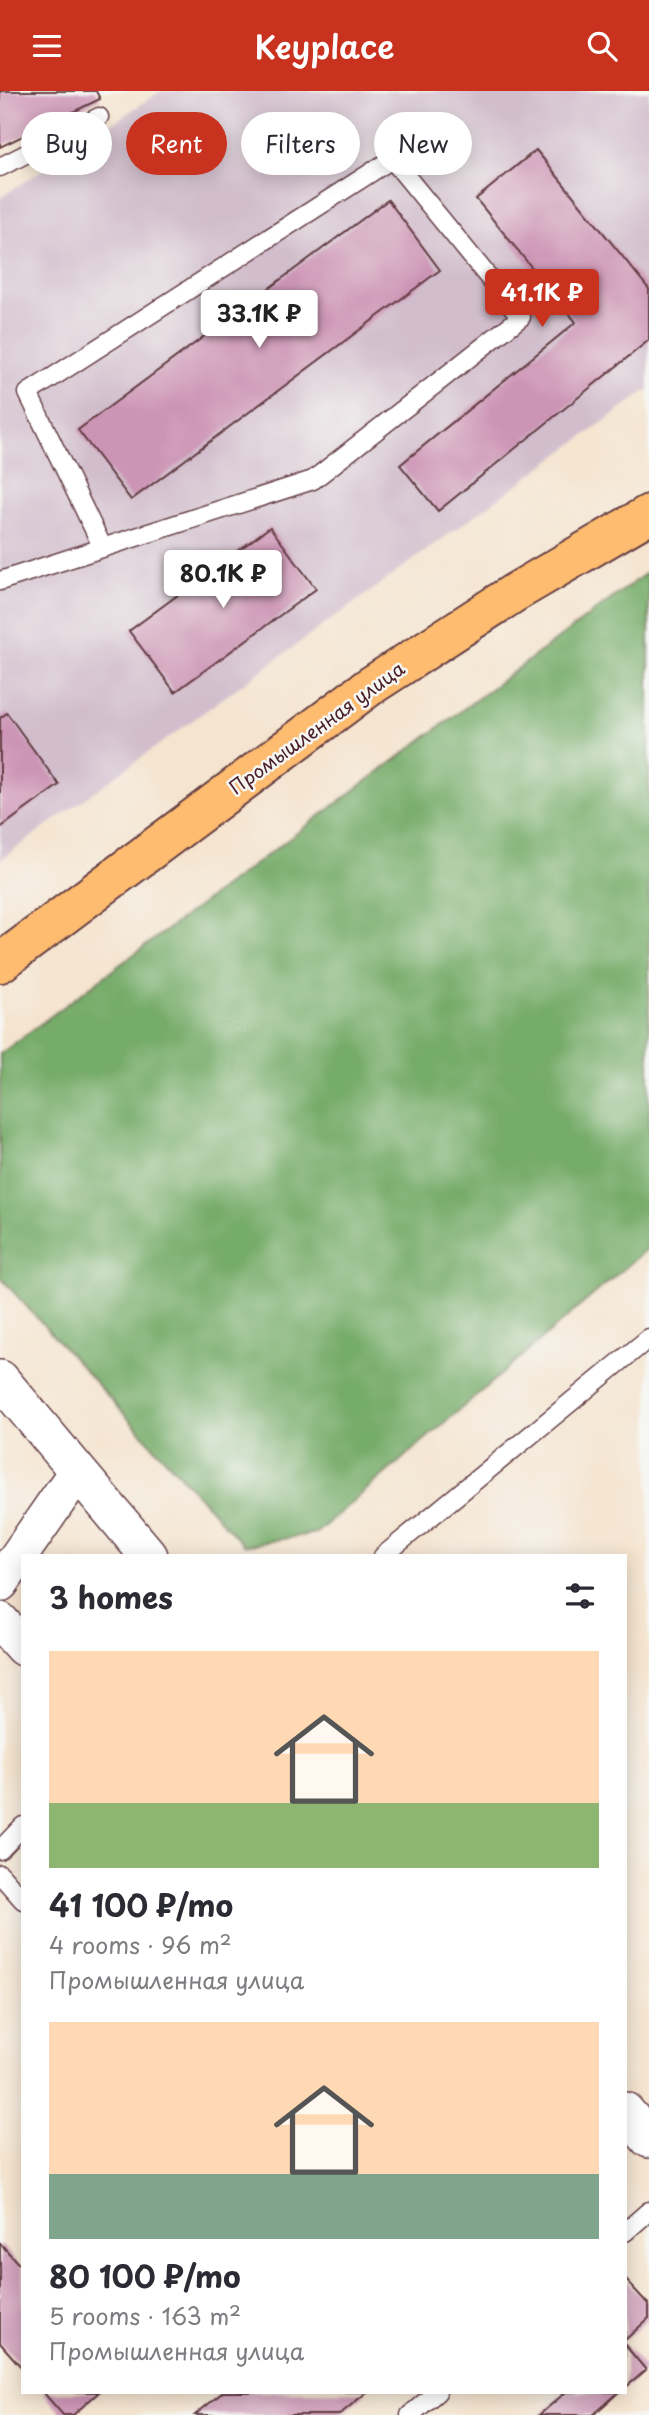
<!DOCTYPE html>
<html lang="en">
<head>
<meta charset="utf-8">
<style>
	:root { --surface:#fff; --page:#f7f7f7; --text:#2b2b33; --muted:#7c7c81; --accent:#c8321e }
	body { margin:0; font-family:"Playpen Sans",sans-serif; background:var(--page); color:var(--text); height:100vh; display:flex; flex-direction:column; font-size:26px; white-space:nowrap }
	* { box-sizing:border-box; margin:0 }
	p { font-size:23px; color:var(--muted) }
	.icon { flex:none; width:38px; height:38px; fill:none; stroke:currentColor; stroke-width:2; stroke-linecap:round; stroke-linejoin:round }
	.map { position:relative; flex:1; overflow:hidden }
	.side { position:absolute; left:21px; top:1463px; width:606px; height:840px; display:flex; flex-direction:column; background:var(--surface); border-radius:0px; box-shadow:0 4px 18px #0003 }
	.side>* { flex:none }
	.guide { position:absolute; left:21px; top:21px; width:607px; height:63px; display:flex; gap:14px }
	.price { position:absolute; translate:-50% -60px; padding:0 16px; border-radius:7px; background:#fff; color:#222; font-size:23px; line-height:46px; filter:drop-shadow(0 2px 4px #0008) }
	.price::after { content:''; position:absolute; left:50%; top:42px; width:21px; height:16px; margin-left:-10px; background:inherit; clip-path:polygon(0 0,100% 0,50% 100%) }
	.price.current { background:var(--accent); color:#fff }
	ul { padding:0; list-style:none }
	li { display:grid; align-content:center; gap:14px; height:371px; padding:0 28px }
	li span { display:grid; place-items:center; height:217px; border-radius:0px; color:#555 }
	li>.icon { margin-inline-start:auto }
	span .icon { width:126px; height:126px; fill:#fffc; stroke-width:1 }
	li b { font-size:30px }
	h2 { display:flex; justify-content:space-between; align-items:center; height:84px; padding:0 28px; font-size:30px }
	.pill { padding:0 24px; border-radius:32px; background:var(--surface); box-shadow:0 4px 18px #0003; font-size:24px; line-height:63px }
	.pill.current { background:var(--accent); color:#fff }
	header { display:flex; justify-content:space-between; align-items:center; height:91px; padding:0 28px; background:var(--accent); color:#fff; font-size:32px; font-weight:600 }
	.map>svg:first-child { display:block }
	.industrial { fill:#d1bdcc }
	.forest { fill:#76ac69; stroke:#60664a; stroke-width:2 }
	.building { fill:#cd95b5 }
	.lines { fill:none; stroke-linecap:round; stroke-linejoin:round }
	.lane-casing { stroke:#643d44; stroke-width:21 }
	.street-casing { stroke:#643d44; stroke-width:40 }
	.primary-casing { stroke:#643d44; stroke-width:42 }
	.lane { stroke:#fff; stroke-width:18 }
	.street { stroke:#fff; stroke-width:37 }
	.primary { stroke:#fdbc6f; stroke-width:38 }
	.labels { text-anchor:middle; stroke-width:5; stroke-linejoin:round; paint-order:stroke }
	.street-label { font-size:19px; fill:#4a1f2b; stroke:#f6f6f2 }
</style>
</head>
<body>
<header><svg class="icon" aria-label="menu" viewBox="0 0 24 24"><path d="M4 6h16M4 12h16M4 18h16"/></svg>Keyplace<svg class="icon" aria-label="search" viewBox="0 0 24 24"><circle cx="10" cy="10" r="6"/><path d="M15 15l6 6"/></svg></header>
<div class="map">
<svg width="649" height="2324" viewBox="0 0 649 2324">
	<rect width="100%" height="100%" fill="#f6f6f2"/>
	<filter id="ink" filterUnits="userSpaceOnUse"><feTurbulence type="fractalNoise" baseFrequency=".0143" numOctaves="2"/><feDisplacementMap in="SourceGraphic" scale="14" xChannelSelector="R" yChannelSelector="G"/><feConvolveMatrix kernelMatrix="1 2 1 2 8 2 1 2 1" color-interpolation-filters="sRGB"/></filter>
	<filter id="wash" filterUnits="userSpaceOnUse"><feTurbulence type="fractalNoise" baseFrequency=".00686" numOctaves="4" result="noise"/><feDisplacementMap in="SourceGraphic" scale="28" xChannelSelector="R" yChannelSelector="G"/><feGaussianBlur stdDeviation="1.57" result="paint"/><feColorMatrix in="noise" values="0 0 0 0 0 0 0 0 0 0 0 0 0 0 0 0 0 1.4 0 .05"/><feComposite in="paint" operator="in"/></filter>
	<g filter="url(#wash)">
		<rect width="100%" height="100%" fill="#f5e4cf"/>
		<!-- industrial -->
		<path class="industrial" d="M 161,0 L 649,0 L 649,298 L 0,769 L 0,107 Z"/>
		<!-- forest -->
		<path class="forest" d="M 649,480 L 649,1156 L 316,1442 L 244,1455 L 0,1186 L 0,963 Z"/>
		<g id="blocks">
			<!-- building -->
			<g class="building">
				<path d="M 0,0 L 96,0 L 100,8 L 0,56 Z"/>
				<path d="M 536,59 L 649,198 L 649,249 L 438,420 L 400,374 L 576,231 L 476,108 Z"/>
				<path d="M 388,109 L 440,179 L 131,409 L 78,339 Z"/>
				<path d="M 270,436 L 316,498 L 175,601 L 129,540 Z"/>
				<path d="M 7,622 L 59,694 L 0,737 L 0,627 Z"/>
				<path d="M 0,2152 L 23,2178 L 23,2278 L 0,2252 Z"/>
				<path d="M 625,2188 L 649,2214 L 649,2227 L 625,2249 Z"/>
				<path d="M 625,2254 L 646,2279 L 625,2297 Z"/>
				<path d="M 43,2301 L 99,2301 L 73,2324 L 63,2324 Z"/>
				<path d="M 223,2301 L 367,2301 L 339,2324 L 195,2324 Z"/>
				<path d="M 566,2301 L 619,2301 L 593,2324 L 539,2324 Z"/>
			</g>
		</g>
	</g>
	<g filter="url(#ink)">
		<use href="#blocks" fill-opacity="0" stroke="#643d44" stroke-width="2"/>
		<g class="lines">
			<!-- lane casing -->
			<g class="lane-casing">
				<g id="lane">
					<path d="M 0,76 L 99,26"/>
					<path d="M 0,490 L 313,389 L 521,226 L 392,68 L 28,302 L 103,457"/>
					<path d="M 383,1465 L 649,1247"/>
					<path d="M 0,1759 L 23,1735"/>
					<path d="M 0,1783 L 23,1809"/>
					<path d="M 625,2141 L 649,2120"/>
					<path d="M 410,2324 L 437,2301"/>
				</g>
			</g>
			<!-- street casing -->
			<g class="street-casing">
				<g id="street">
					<path d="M 0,1288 L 149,1465"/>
					<path d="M 0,1492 L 77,1381"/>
					<path d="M 0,1530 L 23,1556"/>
					<path d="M 625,2020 L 649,2048"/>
				</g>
			</g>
			<!-- primary casing -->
			<g class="primary-casing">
				<path id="primary" d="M 0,872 L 369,596 L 514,502 L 649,423"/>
			</g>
			<!-- lane -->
			<use href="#lane" class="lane"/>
			<!-- street -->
			<use href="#street" class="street"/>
			<!-- primary -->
			<use href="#primary" class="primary"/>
		</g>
	</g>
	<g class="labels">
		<!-- street labels -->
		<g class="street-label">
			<text transform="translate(317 637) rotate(-36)" y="7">Промышленная улица</text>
		</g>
	</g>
</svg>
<b class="price current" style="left:542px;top:238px">41.1K ₽</b>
<b class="price" style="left:259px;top:259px">33.1K ₽</b>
<b class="price" style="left:223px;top:519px">80.1K ₽</b>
<div class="guide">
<a class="pill">Buy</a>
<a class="pill current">Rent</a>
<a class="pill">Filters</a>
<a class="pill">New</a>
</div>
<section class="side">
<h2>3 homes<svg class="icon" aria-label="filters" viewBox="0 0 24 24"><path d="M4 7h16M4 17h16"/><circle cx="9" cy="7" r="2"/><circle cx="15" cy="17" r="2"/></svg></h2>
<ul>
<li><span style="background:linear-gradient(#ffd9b3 70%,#8fb573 0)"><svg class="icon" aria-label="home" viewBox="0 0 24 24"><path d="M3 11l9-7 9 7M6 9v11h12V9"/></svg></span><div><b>41 100 ₽/mo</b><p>4 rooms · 96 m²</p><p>Промышленная улица</p></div></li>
<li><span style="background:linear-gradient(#ffd9b3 70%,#7fa58c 0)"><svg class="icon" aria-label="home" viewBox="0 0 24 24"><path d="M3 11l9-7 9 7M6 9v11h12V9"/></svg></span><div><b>80 100 ₽/mo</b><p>5 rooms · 163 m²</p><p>Промышленная улица</p></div></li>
</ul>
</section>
</div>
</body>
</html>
